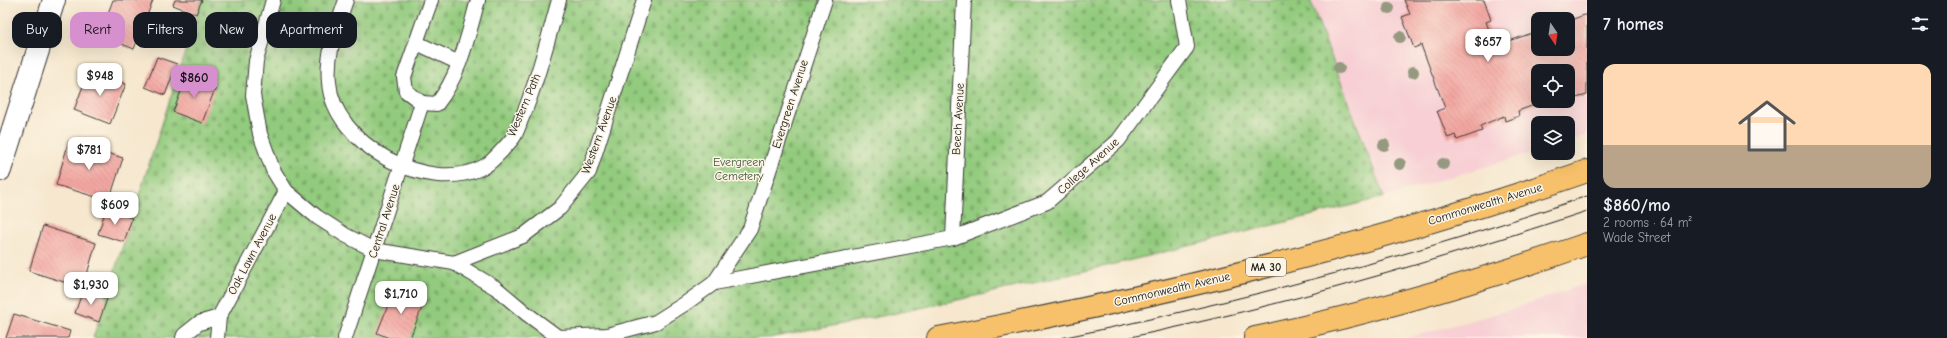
<!DOCTYPE html>
<html lang="en">
<head>
<meta charset="utf-8">
<style>
	:root { --surface:#171b24; --page:#20242c; --text:#f1f3f6; --muted:#9ea1a6; --line:#363941; --accent:#d690ce }
	body { margin:0; font-family:"Comic Neue",sans-serif; background:var(--page); color:var(--text); height:100vh; display:flex; flex-direction:column; font-size:15px; white-space:nowrap }
	* { box-sizing:border-box; margin:0 }
	p { font-size:13px; color:var(--muted) }
	.icon { flex:none; width:22px; height:22px; fill:none; stroke:currentColor; stroke-width:2; stroke-linecap:round; stroke-linejoin:round }
	.map { position:relative; flex:1; overflow:hidden }
	.drawer { display:flex; flex-direction:column; background:var(--surface); width:360px }
	.drawer>* { flex:none }
	.banner { position:absolute; left:12px; top:12px; width:380px; height:36px; display:flex; gap:8px }
	.needle { width:26px; rotate:167deg }
	.buttons { position:absolute; left:1531px; top:12px; display:grid; gap:8px }
	.buttons a { display:grid; place-items:center; width:44px; height:44px; border-radius:8px; background:var(--surface); box-shadow:0 4px 16px #0002; font-size:20px }
	.price { position:absolute; translate:-50% -34px; padding:0 9px; border-radius:8px; background:#fff; color:#222; font-size:13px; line-height:26px; filter:drop-shadow(0 1px 2px #0008) }
	.price::after { content:''; position:absolute; left:50%; top:24px; width:12px; height:9px; margin-left:-6px; background:inherit; clip-path:polygon(0 0,100% 0,50% 100%) }
	.price.on { background:var(--accent); color:#111 }
	ul { padding:0; list-style:none }
	li { display:grid; align-content:center; gap:8px; height:212px; padding:0 16px }
	li+li { border-top:1px solid var(--line) }
	li span { display:grid; place-items:center; height:124px; border-radius:12px; color:#555 }
	li>.icon { margin-inline-start:auto }
	span .icon { width:72px; height:72px; fill:#fffc; stroke-width:1 }
	li b { font-size:17px }
	h2 { display:flex; justify-content:space-between; align-items:center; height:48px; padding:0 16px; font-size:17px }
	.chip { padding:0 14px; border-radius:12px; background:var(--surface); box-shadow:0 4px 16px #0002; font-size:14px; line-height:36px }
	.chip.on { background:var(--accent); color:#111 }
	main { display:flex; flex:1; min-height:0 }
	.map>svg:first-child { display:block }
	.built { fill:#f7cfd4; fill-rule:evenodd }
	.cemetery { fill:url(#cemetery-stones); stroke:#58744d }
	.building { fill:url(#building-back-hatch) }
	.lines { fill:none; stroke-linecap:round; stroke-linejoin:round }
	.service-casing { stroke:#3d3a37; stroke-width:16 }
	.minor-casing { stroke:#3d3a37; stroke-width:24 }
	.primary-casing { stroke:#3d3a37; stroke-width:24 }
	.service { stroke:#fff; stroke-width:14 }
	.minor { stroke:#fff; stroke-width:22 }
	.primary { stroke:#f7c06b; stroke-width:22 }
	.tram { stroke:#1c1c1c; stroke-width:1 }
	.tree { fill:#95997f }
	.labels { text-anchor:middle; stroke-width:3; stroke-linejoin:round; paint-order:stroke }
	.shield { fill:#fcf5e5; stroke:#5f5d58; stroke-width:1 }
	.shield-label { font-size:11px; font-weight:bold; fill:#1c1c1c }
	.street-label { font-size:12px; fill:#1c1c1c; stroke:#fcf5e5 }
	.park-label { font-size:12px; fill:#46593e; stroke:#fcf5e5 }
</style>
</head>
<body>
<main>
<div class="map">
<svg width="1587" height="338" viewBox="0 0 1587 338">
	<defs>
		<pattern id="cemetery-stones" width="16" height="16" patternUnits="userSpaceOnUse"><rect width="16" height="16" fill="#93cb7e"/><path d="M2 7V4a2 2 0 0 1 4 0v3zM10 15v-3a2 2 0 0 1 4 0v3z" fill="#7eae6c"/></pattern>
		<pattern id="building-back-hatch" width="6" height="6" patternUnits="userSpaceOnUse"><rect width="6" height="6" fill="#f3a6a1"/><path d="M-1 5l2 2M0 0l6 6M5-1l2 2" fill="none" stroke="#d08e8a"/></pattern>
	</defs>
	<rect width="100%" height="100%" fill="#fcf5e5"/>
	<filter id="ink" filterUnits="userSpaceOnUse"><feTurbulence type="fractalNoise" baseFrequency=".025" numOctaves="2"/><feDisplacementMap in="SourceGraphic" scale="8" xChannelSelector="R" yChannelSelector="G"/><feConvolveMatrix kernelMatrix="1 2 1 2 8 2 1 2 1" color-interpolation-filters="sRGB"/></filter>
	<filter id="wash" filterUnits="userSpaceOnUse"><feTurbulence type="fractalNoise" baseFrequency=".012" numOctaves="4" result="noise"/><feDisplacementMap in="SourceGraphic" scale="16" xChannelSelector="R" yChannelSelector="G"/><feGaussianBlur stdDeviation="0.9" result="paint"/><feColorMatrix in="noise" values="0 0 0 0 0 0 0 0 0 0 0 0 0 0 0 0 0 1.4 0 .05"/><feComposite in="paint" operator="in"/></filter>
	<g filter="url(#wash)">
		<rect width="100%" height="100%" fill="#f6e7ce"/>
		<!-- built -->
		<g class="built">
			<path d="M 1310,0 L 1587,0 L 1587,135 L 1568,142 L 1568,123 L 1538,123 L 1538,151 L 1384,197 ZM 1538,19 L 1568,19 L 1568,49 L 1538,49 ZM 1538,71 L 1568,71 L 1568,101 L 1538,101 Z"/>
			<path d="M 1587,283 L 1587,338 L 1407,338 L 1516,308 Z"/>
		</g>
		<!-- cemetery -->
		<path class="cemetery" d="M 202,0 L 1310,0 L 1384,197 C 1180,249 976,300 769,338 L 93,338 Z"/>
		<g id="blocks">
			<!-- building -->
			<g class="building">
				<path d="M 113,0 L 153,0 L 134,49 L 100,35 Z"/>
				<path d="M 175,0 L 202,0 L 196,14 L 173,5 Z"/>
				<path d="M 1404,0 L 1484,0 L 1491,20 L 1486,22 L 1495,46 L 1538,31 L 1538,49 L 1568,49 L 1568,21 L 1587,14 L 1587,95 L 1576,98 L 1573,91 L 1568,93 L 1568,71 L 1538,71 L 1538,101 L 1545,101 L 1518,111 L 1519,116 L 1505,121 L 1504,116 L 1480,126 L 1482,131 L 1457,140 L 1455,135 L 1448,138 L 1437,111 L 1445,108 L 1421,45 L 1414,48 L 1402,17 L 1410,14 Z"/>
				<path d="M 157,57 L 177,64 L 165,95 L 145,87 Z"/>
				<path d="M 89,70 L 126,84 L 110,124 L 74,110 Z"/>
				<path d="M 188,73 L 210,82 L 208,87 L 215,89 L 202,123 L 173,112 Z"/>
				<path d="M 69,141 L 123,158 L 109,201 L 56,185 Z"/>
				<path d="M 106,209 L 132,218 L 124,242 L 98,234 Z"/>
				<path d="M 43,226 L 96,243 L 83,288 L 29,271 Z"/>
				<path d="M 395,288 L 425,300 L 410,338 L 389,338 L 377,333 Z"/>
				<path d="M 83,290 L 107,299 L 99,322 L 75,313 Z"/>
				<path d="M 14,314 L 70,331 L 68,338 L 6,338 Z"/>
			</g>
		</g>
	</g>
	<g filter="url(#ink)">
		<use href="#blocks" fill-opacity="0" stroke="#3d3a37" stroke-width="1"/>
		<g class="lines">
			<!-- service casing -->
			<g class="service-casing">
				<g id="service">
					<path d="M 273,0 L 256,61 L 253,95 L 260,134 L 273,170 L 286,191 L 317,217 L 345,235 L 374,250 L 454,263 L 523,236 L 560,208 L 589,172 L 644,0"/>
					<path d="M 346,0 C 337,27 326,53 329,82 C 333,144 428,196 483,167 C 490,164 507,145 513,138 C 518,131 520,120 524,113 C 539,76 548,38 559,0"/>
					<path d="M 417,43 L 459,63"/>
					<path d="M 422,103 L 437,104 C 460,75 468,35 478,0"/>
					<path d="M 422,103 L 406,91 L 404,77 L 431,0"/>
					<path d="M 953,238 L 964,0"/>
					<path d="M 454,263 L 496,288 L 527,314 L 558,337 L 607,335 L 656,322 L 686,303 L 714,283 L 750,229 L 825,0"/>
					<path d="M 714,283 L 953,238 L 1047,202 L 1118,141 L 1187,47 L 1179,0"/>
					<path d="M 183,338 L 184,335 L 199,323 L 219,317"/>
					<path d="M 217,338 L 219,317 L 286,191"/>
					<path d="M 345,338 L 422,103"/>
				</g>
			</g>
			<!-- minor casing -->
			<g class="minor-casing">
				<path id="minor" d="M 0,170 L 54,0"/>
			</g>
			<!-- primary casing -->
			<g class="primary-casing">
				<g id="primary">
					<path d="M 938,338 C 1157,297 1376,245 1587,171"/>
					<path d="M 1255,338 C 1368,314 1478,282 1587,244"/>
				</g>
			</g>
			<!-- service -->
			<use href="#service" class="service"/>
			<!-- minor -->
			<use href="#minor" class="minor"/>
			<!-- primary -->
			<use href="#primary" class="primary"/>
			<!-- tram -->
			<g class="tram">
				<path d="M 1061,338 C 1239,302 1415,255 1587,196"/>
				<path d="M 1126,338 C 1282,306 1436,261 1587,211"/>
			</g>
		</g>
		<!-- trees -->
		<g class="tree">
			<circle cx="1389" cy="8" r="6"/>
			<circle cx="1400" cy="37" r="6"/>
			<circle cx="1339" cy="68" r="6"/>
			<circle cx="1413" cy="72" r="6"/>
			<circle cx="1384" cy="145" r="6"/>
			<circle cx="1400" cy="164" r="6"/>
			<circle cx="1443" cy="164" r="6"/>
		</g>
	</g>
	<g class="labels">
		<!-- shield labels -->
		<rect class="shield" x="1246" y="258" width="40" height="18" rx="3"/>
		<g class="shield-label">
			<text x="1266" y="271">MA 30</text>
		</g>
		<!-- street labels -->
		<g class="street-label">
			<text transform="translate(790 104) rotate(-72)" y="4">Evergreen Avenue</text>
			<text transform="translate(524 105) rotate(-67)" y="4">Western Path</text>
			<text transform="translate(958 119) rotate(-87)" y="4">Beech Avenue</text>
			<text transform="translate(599 135) rotate(-70)" y="4">Western Avenue</text>
			<text transform="translate(1088 166) rotate(-42)" y="4">College Avenue</text>
			<text transform="translate(1485 204) rotate(-17)" y="4">Commonwealth Avenue</text>
			<text transform="translate(384 221) rotate(-72)" y="4">Central Avenue</text>
			<text transform="translate(252 254) rotate(-62)" y="4">Oak Lawn Avenue</text>
			<text transform="translate(1172 289) rotate(-13)" y="4">Commonwealth Avenue</text>
		</g>
		<!-- park labels -->
		<g class="park-label">
			<text x="739" y="166">Evergreen<tspan x="739" dy="14">Cemetery</tspan></text>
		</g>
	</g>
</svg>
<div class="buttons">
<a><svg class="needle" viewBox="-14 -14 28 28"><path d="M0-13l5 13h-10z" fill="#e53935"/><path d="M0 13l5-13h-10z" fill="#9ea1a6"/></svg></a>
<a><svg class="icon" aria-label="locate" viewBox="0 0 24 24"><circle cx="12" cy="12" r="6"/><path d="M12 2v4M12 18v4M2 12h4M18 12h4"/></svg></a>
<a><svg class="icon" aria-label="layers" viewBox="0 0 24 24"><path d="M12 4l9 5-9 5-9-5zM3 14l9 5 9-5"/></svg></a>
</div>
<b class="price" style="left:1488px;top:63px">$657</b>
<b class="price" style="left:100px;top:97px">$948</b>
<b class="price on" style="left:194px;top:99px">$860</b>
<b class="price" style="left:89px;top:171px">$781</b>
<b class="price" style="left:115px;top:226px">$609</b>
<b class="price" style="left:91px;top:306px">$1,930</b>
<b class="price" style="left:401px;top:315px">$1,710</b>
<div class="banner">
<a class="chip">Buy</a>
<a class="chip on">Rent</a>
<a class="chip">Filters</a>
<a class="chip">New</a>
<a class="chip">Apartment</a>
</div>
</div>
<section class="drawer">
<h2>7 homes<svg class="icon" aria-label="filters" viewBox="0 0 24 24"><path d="M4 7h16M4 17h16"/><circle cx="9" cy="7" r="2"/><circle cx="15" cy="17" r="2"/></svg></h2>
<ul>
<li><span style="background:linear-gradient(#ffd9b3 65%,#b9a48a 0)"><svg class="icon" aria-label="home" viewBox="0 0 24 24"><path d="M3 11l9-7 9 7M6 9v11h12V9"/></svg></span><div><b>$860/mo</b><p>2 rooms · 64 m²</p><p>Wade Street</p></div></li>
</ul>
</section>
</main>
</body>
</html>
